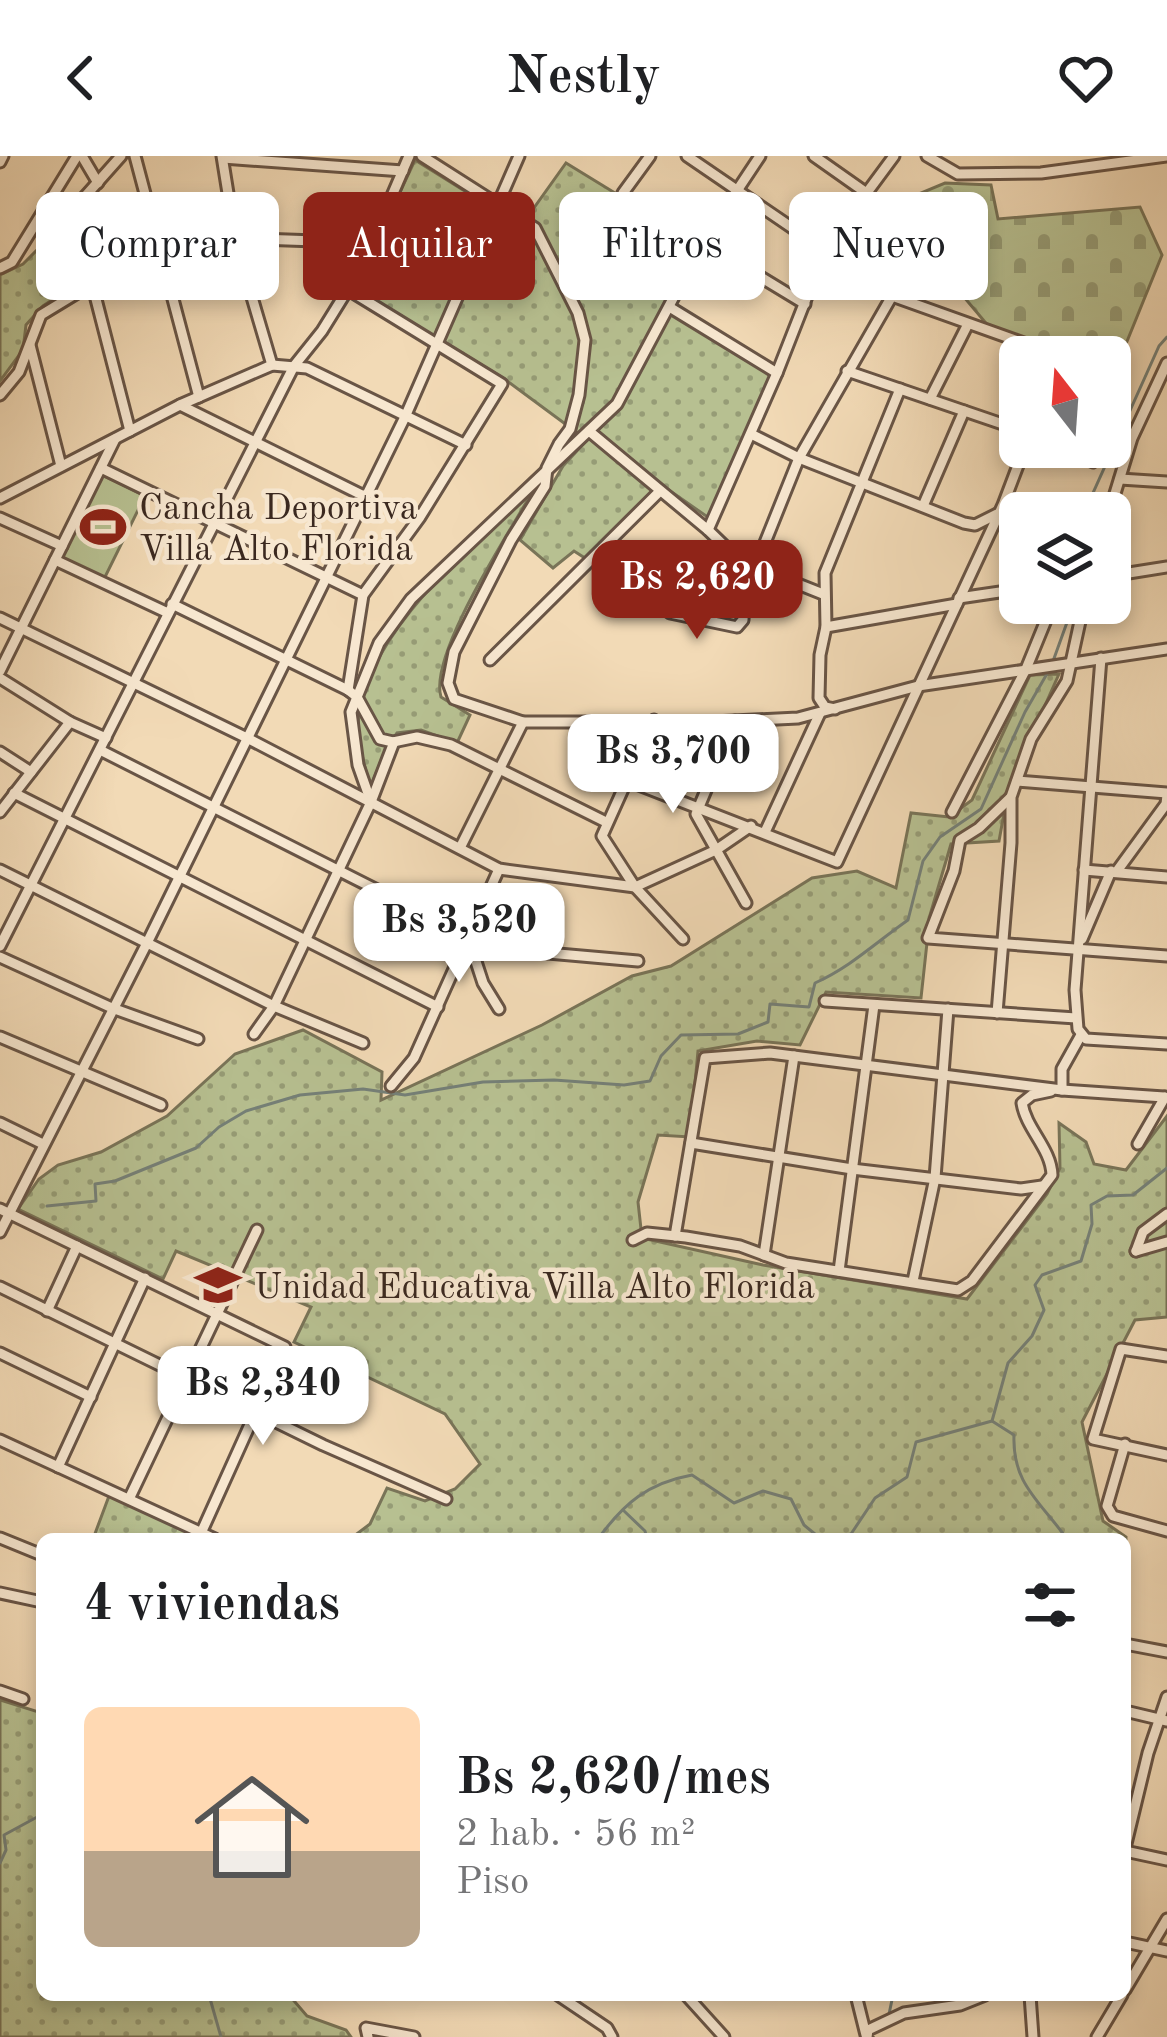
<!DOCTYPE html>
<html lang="es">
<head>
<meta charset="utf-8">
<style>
	:root { --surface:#fff; --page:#f2f2f2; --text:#202124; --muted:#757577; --line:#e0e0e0; --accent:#8f2418 }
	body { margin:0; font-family:"Old Standard TT",serif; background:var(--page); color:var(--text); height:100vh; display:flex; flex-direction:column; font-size:45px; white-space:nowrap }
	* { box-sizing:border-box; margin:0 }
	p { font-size:39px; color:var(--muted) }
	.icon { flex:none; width:66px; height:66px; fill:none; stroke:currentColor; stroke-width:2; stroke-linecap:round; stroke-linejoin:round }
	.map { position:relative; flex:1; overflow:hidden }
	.sheet { position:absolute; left:36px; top:1377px; width:1095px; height:468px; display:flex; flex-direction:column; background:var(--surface); border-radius:18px; box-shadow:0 6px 18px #0003 }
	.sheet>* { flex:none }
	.hud { position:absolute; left:36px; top:36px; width:1095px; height:108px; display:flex; gap:24px }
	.needle { width:78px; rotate:343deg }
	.fabs { position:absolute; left:999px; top:180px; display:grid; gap:24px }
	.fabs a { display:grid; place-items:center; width:132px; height:132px; border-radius:18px; background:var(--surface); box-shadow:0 6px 18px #0003; font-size:60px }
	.price { position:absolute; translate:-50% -102px; padding:0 27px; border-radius:24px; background:#fff; color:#222; font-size:39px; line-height:78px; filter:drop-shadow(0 3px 6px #0008) }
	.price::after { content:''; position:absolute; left:50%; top:72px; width:36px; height:27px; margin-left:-18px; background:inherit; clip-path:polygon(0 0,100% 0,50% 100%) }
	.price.current { background:var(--accent); color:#fff }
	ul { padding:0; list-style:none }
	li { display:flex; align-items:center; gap:36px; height:300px; padding:0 48px }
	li+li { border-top:3px solid var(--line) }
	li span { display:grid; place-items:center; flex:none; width:336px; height:240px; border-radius:18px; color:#555 }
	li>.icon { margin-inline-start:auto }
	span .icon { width:144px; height:144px; fill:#fffc; stroke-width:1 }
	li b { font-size:51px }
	h2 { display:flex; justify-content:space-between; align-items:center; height:144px; padding:0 48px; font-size:51px }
	.pill { padding:0 42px; border-radius:18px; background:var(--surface); box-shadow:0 6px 18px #0003; font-size:42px; line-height:108px }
	.pill.current { background:var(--accent); color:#fff }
	header { display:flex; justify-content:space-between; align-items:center; height:156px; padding:0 48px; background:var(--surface); font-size:54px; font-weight:700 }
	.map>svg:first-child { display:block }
	.grass { fill:url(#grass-dots); stroke:#797458; stroke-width:3 }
	.cemetery { fill:url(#cemetery-stones); stroke:#797458; stroke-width:3 }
	.pitch { fill:#b7c091; stroke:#797458; stroke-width:3 }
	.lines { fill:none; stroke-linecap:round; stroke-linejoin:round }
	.stream { stroke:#758078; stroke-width:3 }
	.minor-casing { stroke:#695546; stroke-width:15 }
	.minor { stroke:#f7e7d0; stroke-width:9 }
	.labels { text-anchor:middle; stroke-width:9; stroke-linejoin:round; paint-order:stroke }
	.poi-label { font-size:36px; fill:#3b2920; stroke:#f7e7d0; text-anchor:start }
</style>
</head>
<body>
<header><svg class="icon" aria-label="back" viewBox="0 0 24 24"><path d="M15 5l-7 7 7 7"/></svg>Nestly<svg class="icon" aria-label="heart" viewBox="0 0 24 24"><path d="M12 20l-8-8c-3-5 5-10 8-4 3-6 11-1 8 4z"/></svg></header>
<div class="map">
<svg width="1167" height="1881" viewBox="0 0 1167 1881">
	<defs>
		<pattern id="grass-dots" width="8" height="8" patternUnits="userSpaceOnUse" patternTransform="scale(3)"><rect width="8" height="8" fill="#b7c091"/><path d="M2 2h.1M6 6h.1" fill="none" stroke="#969c76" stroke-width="1.8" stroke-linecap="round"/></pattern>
		<pattern id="cemetery-stones" width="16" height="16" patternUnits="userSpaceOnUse" patternTransform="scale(3)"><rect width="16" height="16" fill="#b7c091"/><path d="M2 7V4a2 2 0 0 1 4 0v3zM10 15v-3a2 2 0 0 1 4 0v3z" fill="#969c76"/></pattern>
	</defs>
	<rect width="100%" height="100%" fill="#f2dab6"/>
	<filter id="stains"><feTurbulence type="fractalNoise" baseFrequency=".00167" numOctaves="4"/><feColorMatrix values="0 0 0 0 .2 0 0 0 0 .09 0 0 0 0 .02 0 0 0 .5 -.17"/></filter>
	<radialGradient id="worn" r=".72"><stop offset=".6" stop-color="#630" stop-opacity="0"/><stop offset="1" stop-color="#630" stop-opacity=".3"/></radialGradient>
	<!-- grass -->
	<g class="grass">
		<path d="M 415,4 L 521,70 L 566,7 L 695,86 L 665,152 L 771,218 L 709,362 L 663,330 L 585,402 L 574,395 L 553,412 L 520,384 L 563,310 L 587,284 L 503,222 L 355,132 Z"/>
		<path d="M 68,63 L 84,123 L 43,150 L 26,169 L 23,194 L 0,225 L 0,119 L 23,108 Z"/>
		<path d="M 537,328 C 513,371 428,498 441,541 L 470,559 L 457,587 L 421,574 L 397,577 L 385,595 L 370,632 C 366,612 357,588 358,568 C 363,477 476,387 537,328 Z"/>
		<path d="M 1059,518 L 1009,630 L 999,685 L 951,688 L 930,759 L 921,842 L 826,836 L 800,889 L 757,885 L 698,895 L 690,981 L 658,979 L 638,1046 L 642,1082 L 763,1109 L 967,1143 L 1047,1038 L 1060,1012 L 1059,967 L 1086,986 L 1094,1008 L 1126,1014 L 1167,960 L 1167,1161 L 1135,1164 L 1082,1266 L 1103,1365 L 1126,1381 L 1125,1415 L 1125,1383 L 350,1383 L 370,1368 L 387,1332 L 425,1345 L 455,1333 L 480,1308 L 445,1258 L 294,1186 L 311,1151 L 176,1095 L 163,1123 L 18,1053 L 39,1023 L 58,1009 L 101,996 L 167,960 L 235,898 L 303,874 L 382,916 L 381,944 L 542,869 L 632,820 L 671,810 L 812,722 L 857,715 L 896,732 L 911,657 L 949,661 L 972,644 L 1030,519 Z"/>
		<path d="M 109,1340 L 203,1383 L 93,1383 Z"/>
		<path d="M 0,1544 L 42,1557 L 42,1839 L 289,1839 L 307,1860 L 346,1874 L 351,1881 L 0,1881 Z"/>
	</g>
	<!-- cemetery -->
	<path class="cemetery" d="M 945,27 L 991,29 L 998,63 L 1140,51 L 1162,99 L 1117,210 L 1110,208 L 1110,201 L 1086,201 L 990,172 L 942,115 L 916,39 Z"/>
	<!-- pitch -->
	<path class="pitch" d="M 102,319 L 145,340 L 104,423 L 61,402 Z"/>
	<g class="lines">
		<!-- stream -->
		<g class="stream">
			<path d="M 1084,357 L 1159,190 L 1167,181"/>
			<path d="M 1052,508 L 1074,447"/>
			<path d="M 47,1050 L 96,1045 L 95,1028 L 115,1025 L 196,992 L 219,971 L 246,955 L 300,939 L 363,933 L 405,939 L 483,926 L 554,924 L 624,929 L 650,925 L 661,900 L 681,879 L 738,878 L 768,866 L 770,848 L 809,851 L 815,827 C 852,810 875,787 908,764 L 923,705 L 940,681 L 981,653 L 1025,556 L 1048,516"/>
			<path d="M 992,1265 L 1014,1279 C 1012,1328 1040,1345 1067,1383"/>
			<path d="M 623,1354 L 645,1375 L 647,1383"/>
			<path d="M 598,1383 C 624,1347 648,1327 692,1319 L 734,1347 L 763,1335 L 791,1343 L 804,1369 L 821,1383 L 851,1378 L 875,1342 L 907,1321 L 916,1286 L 992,1265 L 1008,1207 L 1032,1180 L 1044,1154 L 1035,1129 L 1042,1119 L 1081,1105 L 1092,1068 L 1091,1049 L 1107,1040 L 1133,1039 L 1167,1012"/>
			<path d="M 0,1707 L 6,1694 L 4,1679 L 39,1660 L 42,1647"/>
			<path d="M 209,1839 L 221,1881"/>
			<path d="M 888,1863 L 893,1839"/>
		</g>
		<!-- minor casing -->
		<g class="minor-casing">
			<g id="minor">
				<path d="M 82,0 L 98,27"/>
				<path d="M 121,0 L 73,54 L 130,275"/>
				<path d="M 135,0 L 199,241"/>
				<path d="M 222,0 L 236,87 L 272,209"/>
				<path d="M 422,0 L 535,72 L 578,157 L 585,184 L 579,239 L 570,273 L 559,288 L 547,312 L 545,330 L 511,384 L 454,496 L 448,527 L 454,543 L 523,566 L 713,566 L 798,562 L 918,530 L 1167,493"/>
				<path d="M 687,0 L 892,140 L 1063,201"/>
				<path d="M 814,0 L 865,36"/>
				<path d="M 927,0 L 958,18 L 1041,17 L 1167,0"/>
				<path d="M 223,2 L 403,15"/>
				<path d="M 0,6 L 3,0"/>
				<path d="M 623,37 L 650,0"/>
				<path d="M 703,86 L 805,148"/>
				<path d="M 0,112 L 12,106 L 77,0"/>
				<path d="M 347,133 L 502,228 L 420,361 L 363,439 L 348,534"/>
				<path d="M 671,152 L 777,217"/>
				<path d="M 30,189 L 61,310"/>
				<path d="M 847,215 L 1020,274"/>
				<path d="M 1110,216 L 1118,219"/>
				<path d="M 0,239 L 19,216 L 41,159 L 92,128 L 259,83 L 373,87"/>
				<path d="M 930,243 L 968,168"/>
				<path d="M 180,249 L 366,341"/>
				<path d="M 589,275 L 708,374 L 740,405 L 823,438"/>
				<path d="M 751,278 L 799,302 L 964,367 L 975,369 L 997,358"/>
				<path d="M 1060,291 L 1093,306"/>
				<path d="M 101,312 L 363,439"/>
				<path d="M 1120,323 L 1167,326"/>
				<path d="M 0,342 L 180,249 L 272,209 L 307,212 L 466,289"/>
				<path d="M 923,350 L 964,255"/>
				<path d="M 1109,357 L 1132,282 L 1167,207"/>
				<path d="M 0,362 L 62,390"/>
				<path d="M 708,374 L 777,217 L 826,92 L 894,0"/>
				<path d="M 604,391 L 670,457 L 737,471 L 743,464 L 746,409"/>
				<path d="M 55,404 L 168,457"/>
				<path d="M 754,414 L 799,302 L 892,140"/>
				<path d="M 1110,420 L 1167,411"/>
				<path d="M 959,442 L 1020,433"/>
				<path d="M 172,448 L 348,534 L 357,541 L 380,583 L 393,586 L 417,581 L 451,589 L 606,666"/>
				<path d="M 0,462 L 247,582 L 499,713 L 635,731 L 716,694 L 751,670"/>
				<path d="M 826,471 L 957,448"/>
				<path d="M 1101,502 L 1075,834 L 1078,873 L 1086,883 L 1167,888"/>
				<path d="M 490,504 L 660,335"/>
				<path d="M 0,515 L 115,283"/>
				<path d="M 0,522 L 70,566 L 106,582"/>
				<path d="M 835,553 L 825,551 L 819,542 L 820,499 L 826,471 L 825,417 L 900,233"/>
				<path d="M 654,564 L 602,680 L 635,731 L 683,783"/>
				<path d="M 735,565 L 696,658 L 746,747"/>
				<path d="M 100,594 L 492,792 L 638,805"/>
				<path d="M 0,596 L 31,616"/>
				<path d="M 626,624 L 837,706 L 1003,349 L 1025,291"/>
				<path d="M 1017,625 L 1167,637"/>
				<path d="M 14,637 L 438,851"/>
				<path d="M 1010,642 L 979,672 L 960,684 L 954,715 L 928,782 L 1167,800"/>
				<path d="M 371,646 L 358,609 L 351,556 L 379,487 L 411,443 L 617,248 L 703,86 L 760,0"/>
				<path d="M 0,656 L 70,566"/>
				<path d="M 952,656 L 1026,513 L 1053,447"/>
				<path d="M 765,676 L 820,557"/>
				<path d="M 460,692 L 523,566"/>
				<path d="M 0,714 L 274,850 L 363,887"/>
				<path d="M 1084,714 L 1167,721"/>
				<path d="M 1117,715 L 1166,648 L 1167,639"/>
				<path d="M 468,781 L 483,827 L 499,853"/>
				<path d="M 1082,783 L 1111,715"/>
				<path d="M 0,790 L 294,210 L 322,175 L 361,112 L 409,0"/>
				<path d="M 0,801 L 112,852 L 198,883"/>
				<path d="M 825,845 L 1076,862"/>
				<path d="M 997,857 L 1011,687 L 1011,641 L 1031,583 L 1067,525 L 1084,447"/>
				<path d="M 254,878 L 274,850 L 371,646 L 394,586"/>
				<path d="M 0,881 L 161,949"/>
				<path d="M 391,930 L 414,902 L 499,713"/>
				<path d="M 1062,934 L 1062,913 L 1081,879"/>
				<path d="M 0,967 L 43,988"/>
				<path d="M 691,987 L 852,1013 L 1021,1033 L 1042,1030"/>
				<path d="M 1138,988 L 1165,941"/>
				<path d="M 0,1053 L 285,1191 L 202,1375"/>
				<path d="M 0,1076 L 147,787 L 405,261 L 519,0"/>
				<path d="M 675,1080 L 705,902 L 770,897 L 1062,934 L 1164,941"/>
				<path d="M 633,1084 L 647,1077 L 686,1081 L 740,1090 L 786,1107 L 958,1134 L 972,1125 L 1052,1019 C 1051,992 1026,973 1022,947 L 1032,939 L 1051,935"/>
				<path d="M 1136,1095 L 1143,1076 L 1167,1058"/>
				<path d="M 1136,1095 L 1167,1086"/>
				<path d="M 764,1099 L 794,900"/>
				<path d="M 839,1115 L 874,849"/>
				<path d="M 913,1125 L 935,1022 L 948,853"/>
				<path d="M 0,1131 L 323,1289 L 446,1343"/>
				<path d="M 47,1155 L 77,1090"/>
				<path d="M 0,1197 L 91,1241"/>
				<path d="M 1167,1200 L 1121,1193 L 1093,1283 L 1167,1299"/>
				<path d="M 0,1284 L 215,1383"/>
				<path d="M 1125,1288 L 1107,1350 L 1113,1360 L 1167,1375"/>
				<path d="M 58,1311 L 145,1122"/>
				<path d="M 130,1341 L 257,1074"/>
				<path d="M 0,1382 L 42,1399"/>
				<path d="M 0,1437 L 42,1446"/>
				<path d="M 1125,1488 L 1167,1496"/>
				<path d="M 0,1535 L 23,1543"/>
				<path d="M 1125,1555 L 1167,1565"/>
				<path d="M 1125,1692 L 1148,1597 L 1167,1541"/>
				<path d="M 1125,1695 L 1167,1704"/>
				<path d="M 1125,1786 L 1167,1795"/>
				<path d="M 1125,1834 L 1167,1763"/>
				<path d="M 558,1839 L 607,1872 L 612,1881"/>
				<path d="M 686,1839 L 724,1881"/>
				<path d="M 856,1839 L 866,1879"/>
				<path d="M 1030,1839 L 1033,1881"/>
				<path d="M 368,1881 L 366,1872 L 414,1881"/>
				<path d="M 867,1881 L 868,1874 L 904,1857 L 960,1849 L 985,1839"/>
				<path d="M 1097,1881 L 1122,1839"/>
			</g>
		</g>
		<!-- minor -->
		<use href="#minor" class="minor"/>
	</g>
	<!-- icons -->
	<defs>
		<g id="stadium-bare" transform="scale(3.6)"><path d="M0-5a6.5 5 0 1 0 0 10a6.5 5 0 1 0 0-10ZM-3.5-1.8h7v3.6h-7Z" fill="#8f2418" stroke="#f7e7d0" stroke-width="2.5" paint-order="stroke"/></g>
		<g id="school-bare" transform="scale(3.6)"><path d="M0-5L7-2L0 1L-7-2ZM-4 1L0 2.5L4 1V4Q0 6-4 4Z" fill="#8f2418" stroke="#f7e7d0" stroke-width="2.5" paint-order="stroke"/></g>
	</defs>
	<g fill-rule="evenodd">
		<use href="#stadium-bare" x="103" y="371"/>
		<use href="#school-bare" x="218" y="1129"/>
	</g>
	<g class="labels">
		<!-- poi labels -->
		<g class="poi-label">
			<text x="139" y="363">Cancha Deportiva<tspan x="139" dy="41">Villa Alto Florida</tspan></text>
			<text x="254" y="1142">Unidad Educativa Villa Alto Florida</text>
		</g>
	</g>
	<rect width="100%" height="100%" filter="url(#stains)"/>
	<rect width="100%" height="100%" fill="url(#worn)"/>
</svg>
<div class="fabs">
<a><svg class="needle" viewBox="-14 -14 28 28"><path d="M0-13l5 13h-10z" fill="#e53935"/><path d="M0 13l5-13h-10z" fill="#757577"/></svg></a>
<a><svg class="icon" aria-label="layers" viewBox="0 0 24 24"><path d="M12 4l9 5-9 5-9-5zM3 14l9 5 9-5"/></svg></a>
</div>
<b class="price current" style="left:697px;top:486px">Bs 2,620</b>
<b class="price" style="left:673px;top:660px">Bs 3,700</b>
<b class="price" style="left:459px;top:829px">Bs 3,520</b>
<b class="price" style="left:263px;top:1292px">Bs 2,340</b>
<div class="hud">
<a class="pill">Comprar</a>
<a class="pill current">Alquilar</a>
<a class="pill">Filtros</a>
<a class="pill">Nuevo</a>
</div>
<section class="sheet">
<h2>4 viviendas<svg class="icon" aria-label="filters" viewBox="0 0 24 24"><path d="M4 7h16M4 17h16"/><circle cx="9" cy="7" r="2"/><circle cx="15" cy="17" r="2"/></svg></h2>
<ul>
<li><span style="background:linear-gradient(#ffd9b3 60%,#b9a48a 0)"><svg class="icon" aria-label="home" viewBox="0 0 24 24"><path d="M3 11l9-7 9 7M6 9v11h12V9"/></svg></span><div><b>Bs 2,620/mes</b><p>2 hab. · 56 m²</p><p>Piso</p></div></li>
</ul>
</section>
</div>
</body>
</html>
